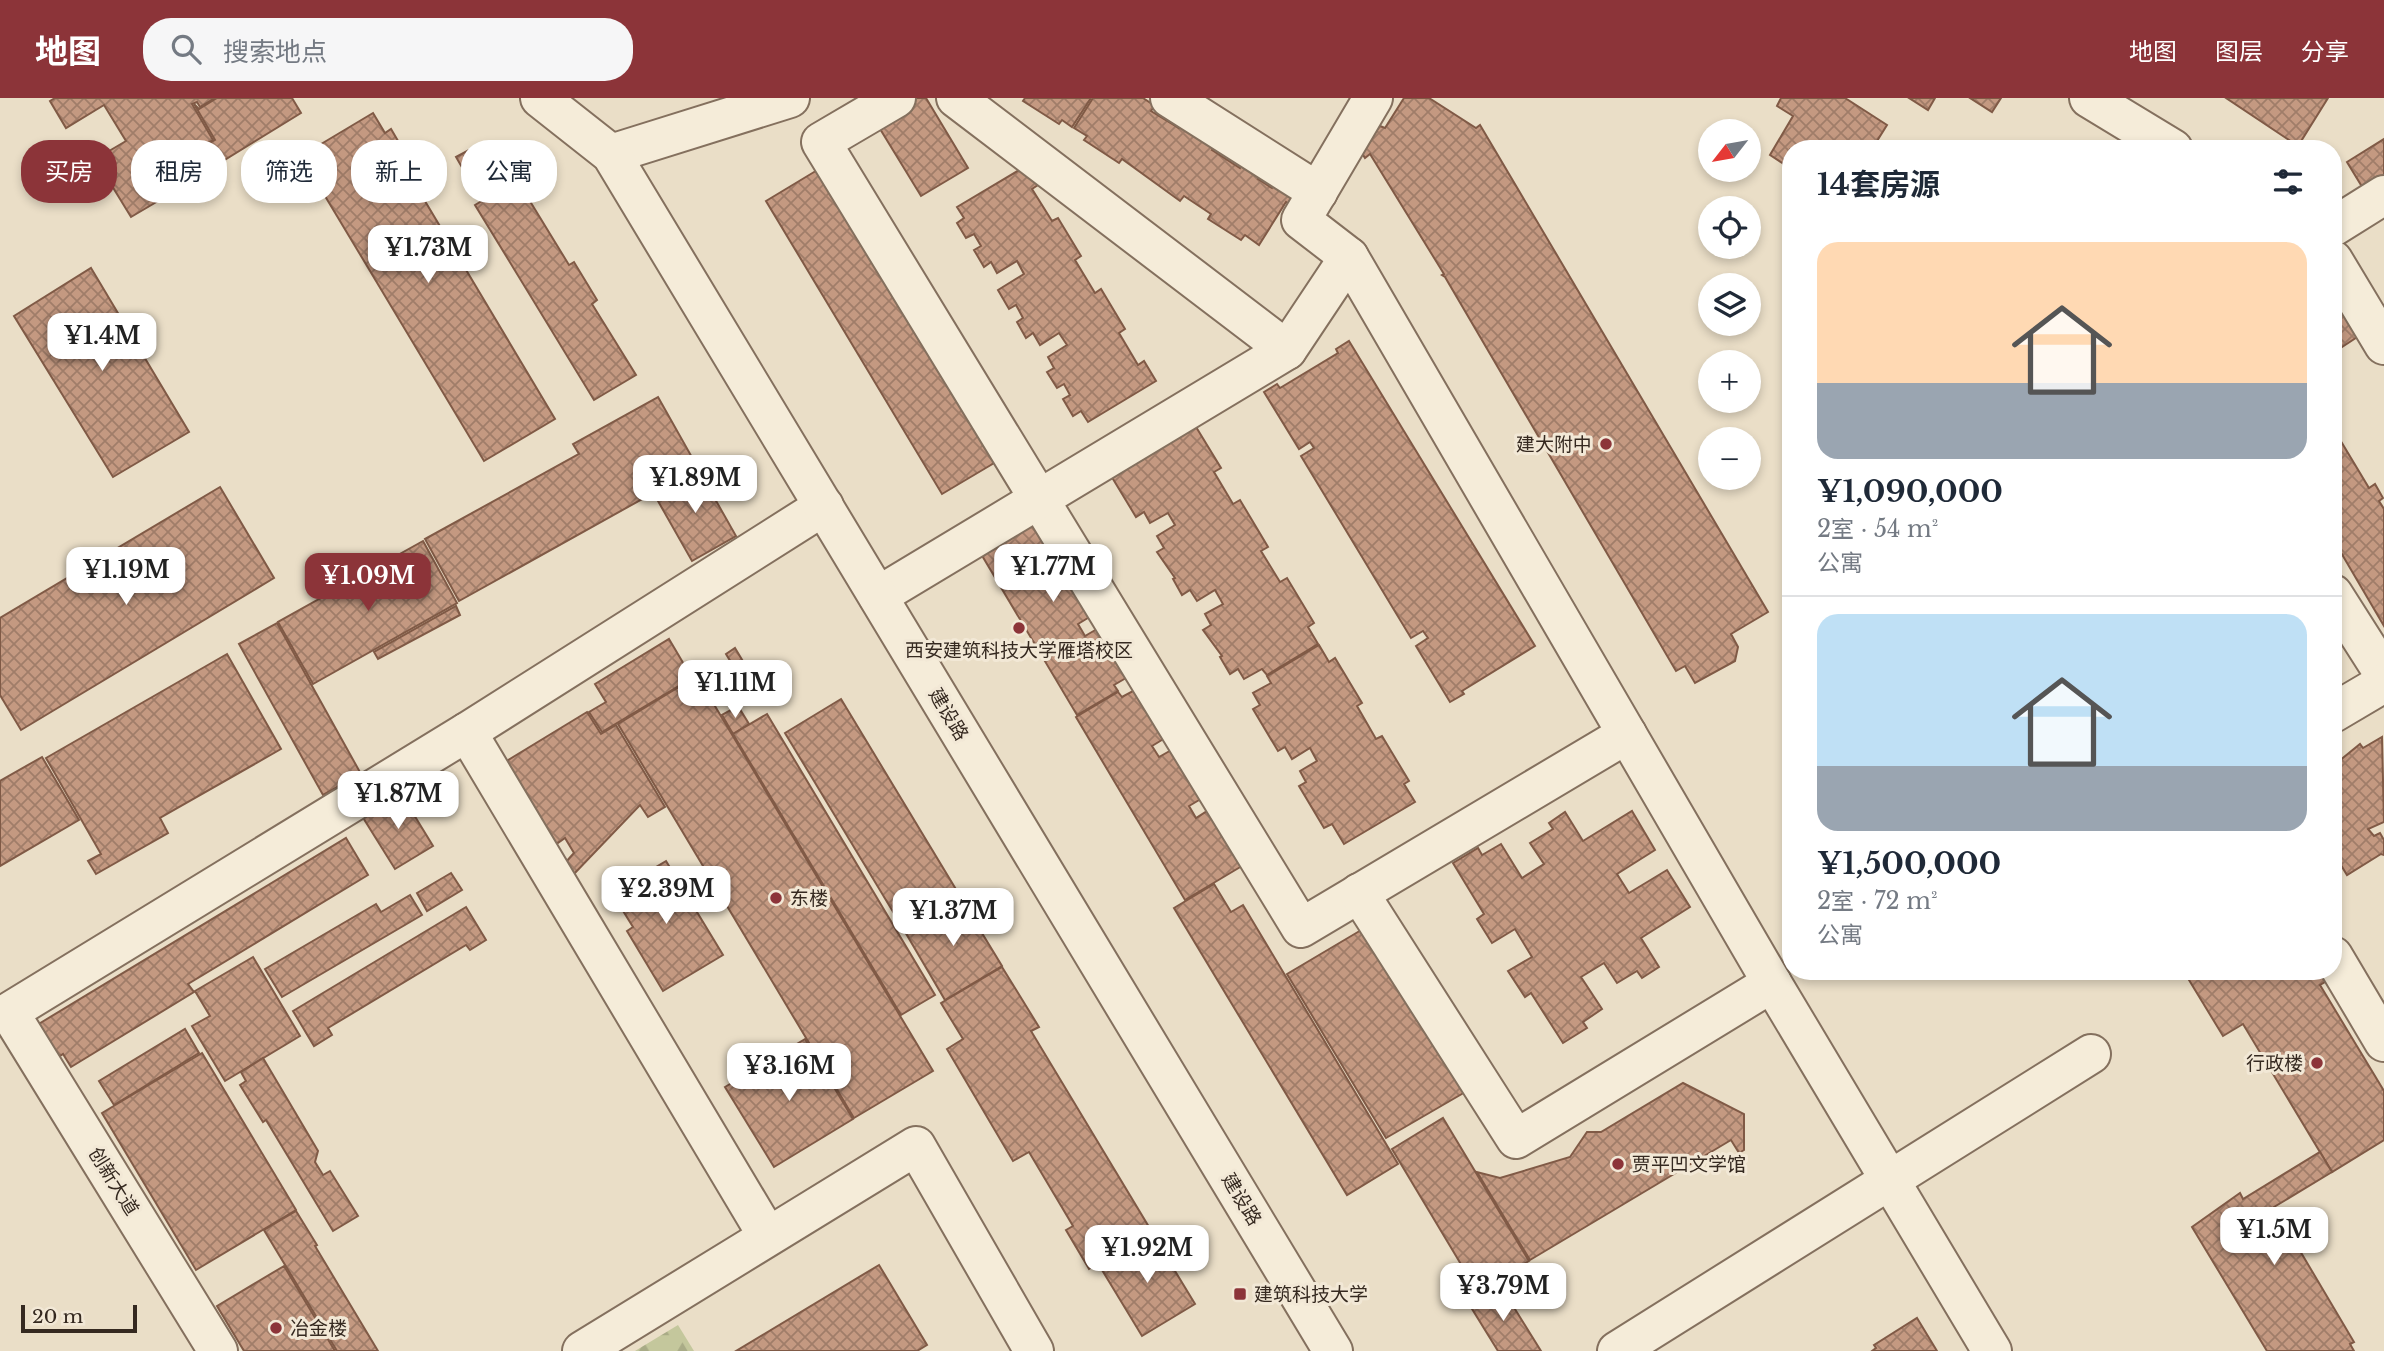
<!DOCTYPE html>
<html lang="zh">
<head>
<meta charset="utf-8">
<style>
	:root { --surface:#fff; --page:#f6f6f7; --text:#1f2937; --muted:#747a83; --line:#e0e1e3; --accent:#8c3439 }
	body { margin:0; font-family:"Libre Baskerville","Noto Sans SC",serif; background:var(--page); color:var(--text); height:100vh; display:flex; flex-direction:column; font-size:26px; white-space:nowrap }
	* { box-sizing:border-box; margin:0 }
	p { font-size:23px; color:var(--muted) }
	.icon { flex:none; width:38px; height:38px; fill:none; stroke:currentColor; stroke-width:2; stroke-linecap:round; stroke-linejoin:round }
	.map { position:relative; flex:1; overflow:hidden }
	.drawer { position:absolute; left:1782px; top:42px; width:560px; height:840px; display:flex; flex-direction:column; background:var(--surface); border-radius:28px; box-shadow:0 4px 10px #0003 }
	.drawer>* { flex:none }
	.top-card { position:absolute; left:21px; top:42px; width:665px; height:63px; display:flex; gap:14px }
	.needle { width:46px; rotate:239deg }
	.controls { position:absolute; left:1698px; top:21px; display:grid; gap:14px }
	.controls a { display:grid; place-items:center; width:63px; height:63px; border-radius:50%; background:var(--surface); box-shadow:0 4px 10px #0003; font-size:35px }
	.scale { position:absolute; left:21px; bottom:18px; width:116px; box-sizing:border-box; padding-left:7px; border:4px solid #352920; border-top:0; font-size:19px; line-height:24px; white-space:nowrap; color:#352920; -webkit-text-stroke:5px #f2e8d6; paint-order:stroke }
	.price { position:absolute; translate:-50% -60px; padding:0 16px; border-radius:14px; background:#fff; color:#222; font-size:23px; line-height:46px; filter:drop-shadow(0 2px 4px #0008) }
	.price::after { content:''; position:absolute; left:50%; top:42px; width:21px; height:16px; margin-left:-10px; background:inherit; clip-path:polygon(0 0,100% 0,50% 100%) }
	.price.current { background:var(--accent); color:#fff }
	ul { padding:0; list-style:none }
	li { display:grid; align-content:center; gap:14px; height:371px; padding:0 35px }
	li+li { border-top:2px solid var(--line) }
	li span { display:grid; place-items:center; height:217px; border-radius:21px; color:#555 }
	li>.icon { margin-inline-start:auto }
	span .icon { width:126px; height:126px; fill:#fffc; stroke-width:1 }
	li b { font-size:30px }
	h2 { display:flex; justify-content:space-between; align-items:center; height:84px; padding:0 35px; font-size:30px }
	.pill { padding:0 24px; border-radius:28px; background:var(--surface); box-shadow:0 4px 10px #0003; font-size:24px; line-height:63px }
	.pill.current { background:var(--accent); color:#fff }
	header { display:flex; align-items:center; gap:42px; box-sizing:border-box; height:98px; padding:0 35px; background:var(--accent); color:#fff }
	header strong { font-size:33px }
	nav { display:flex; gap:38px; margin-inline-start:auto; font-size:24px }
	.search { width:490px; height:63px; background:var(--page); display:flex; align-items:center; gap:18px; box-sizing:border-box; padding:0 24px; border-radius:28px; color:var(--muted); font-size:26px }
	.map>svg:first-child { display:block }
	.forest { fill:url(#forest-firs) }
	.building { fill:url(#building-cross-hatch); stroke:#805a46; stroke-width:2 }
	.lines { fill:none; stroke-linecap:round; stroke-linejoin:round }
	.minor-casing { stroke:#84705e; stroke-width:42 }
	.tertiary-casing { stroke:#84705e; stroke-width:42 }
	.minor { stroke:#f5ecd9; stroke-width:38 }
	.tertiary { stroke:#f5ecd9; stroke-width:38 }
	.poi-dot { fill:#8c3439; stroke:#f2e8d6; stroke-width:2.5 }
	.labels { text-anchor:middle; stroke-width:6; stroke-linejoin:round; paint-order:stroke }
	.poi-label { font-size:19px; fill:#352920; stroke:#f2e8d6; text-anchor:start }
	.street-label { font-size:19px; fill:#352920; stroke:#f2e8d6 }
</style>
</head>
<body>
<header>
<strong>地图</strong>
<div class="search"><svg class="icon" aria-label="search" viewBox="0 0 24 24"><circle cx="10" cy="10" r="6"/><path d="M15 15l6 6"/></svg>搜索地点</div>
<nav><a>地图</a><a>图层</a><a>分享</a></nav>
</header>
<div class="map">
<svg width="2384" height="1253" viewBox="0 0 2384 1253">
	<defs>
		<pattern id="forest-firs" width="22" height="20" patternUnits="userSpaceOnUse" patternTransform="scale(1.75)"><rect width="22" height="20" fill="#c4c79c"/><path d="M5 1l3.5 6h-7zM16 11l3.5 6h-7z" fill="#a9ab86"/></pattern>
		<pattern id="building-cross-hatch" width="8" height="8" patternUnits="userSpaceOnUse" patternTransform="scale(1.75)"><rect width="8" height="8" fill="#c49981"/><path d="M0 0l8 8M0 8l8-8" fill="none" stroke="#a07d69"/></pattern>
	</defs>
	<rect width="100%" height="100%" fill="#eadec7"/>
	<!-- forest -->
	<path class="forest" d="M 678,1227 L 694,1253 L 635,1253 Z"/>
	<!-- building -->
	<g class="building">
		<path d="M 55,0 L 215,0 L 200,9 L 197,4 L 192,6 L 213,42 L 197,51 L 202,60 L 177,76 L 171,67 L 157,75 L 170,96 L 131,119 L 112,88 L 104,93 L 87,66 L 126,43 L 104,7 L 66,30 L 50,3 Z"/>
		<path d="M 217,0 L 292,0 L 301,15 L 171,95 L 159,75 L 170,69 L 175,77 L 204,60 L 199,51 L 215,42 L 194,6 L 199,11 Z"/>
		<path d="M 908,0 L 926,0 L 968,70 L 921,98 L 874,21 Z"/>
		<path d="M 1025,0 L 1091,0 L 1072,29 L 1062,22 L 1059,26 L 1023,3 Z"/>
		<path d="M 1093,0 L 1143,0 L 1155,8 L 1151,13 L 1179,30 L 1182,25 L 1216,47 L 1212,52 L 1240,70 L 1244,63 L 1261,75 L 1258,81 L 1272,90 L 1276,84 L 1295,97 L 1289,106 L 1286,104 L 1259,147 L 1245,137 L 1241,142 L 1208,121 L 1211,116 L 1184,98 L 1180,103 L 1122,61 L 1119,65 L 1084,42 L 1087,38 L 1074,30 Z"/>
		<path d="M 1404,0 L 1429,0 L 1476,30 L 1480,27 L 1768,514 L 1731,536 L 1738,549 L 1735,563 L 1695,585 L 1685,568 L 1676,573 L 1445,179 L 1442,177 L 1444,176 L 1370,56 L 1365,60 L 1360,52 L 1380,28 L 1385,30 Z"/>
		<path d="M 1781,0 L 1845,0 L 1887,27 L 1872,51 L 1790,51 L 1790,70 L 1770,57 L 1793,18 L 1777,8 Z"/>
		<path d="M 1909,0 L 1935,0 L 1928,12 Z"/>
		<path d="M 1970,0 L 2001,0 L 1992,14 Z"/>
		<path d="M 2226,0 L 2328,0 L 2298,48 Z"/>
		<path d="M 373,15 L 385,35 L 391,31 L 422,84 L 416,88 L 555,321 L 484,363 L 301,58 Z"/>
		<path d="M 2384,41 L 2384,97 L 2372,105 L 2347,64 Z"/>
		<path d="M 482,45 L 506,87 L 481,102 L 456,59 Z"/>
		<path d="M 829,65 L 1006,358 L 942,396 L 766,103 Z"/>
		<path d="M 1026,68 L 1038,87 L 1032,91 L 1052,123 L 1058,120 L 1081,158 L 1075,162 L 1095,195 L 1101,191 L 1125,231 L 1119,235 L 1138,267 L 1144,263 L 1156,283 L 1088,324 L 1081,313 L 1073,318 L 1063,301 L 1070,297 L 1064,286 L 1057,290 L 1047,274 L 1054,270 L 1048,259 L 1067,247 L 1059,235 L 1040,247 L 1033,235 L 1026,240 L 1017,224 L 1023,220 L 1016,207 L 1009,211 L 998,192 L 1024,176 L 1017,163 L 997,175 L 991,164 L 984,169 L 974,152 L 981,148 L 974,136 L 966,140 L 957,125 L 964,120 L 957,109 Z"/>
		<path d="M 517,82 L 569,167 L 574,164 L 597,202 L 592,206 L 636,277 L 594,302 L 475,107 Z"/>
		<path d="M 91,170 L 189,334 L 113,379 L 14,218 Z"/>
		<path d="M 2338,206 L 2374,228 L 2333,255 L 2333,210 Z"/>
		<path d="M 1349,243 L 1535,548 L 1462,593 L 1464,596 L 1450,604 L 1416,548 L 1428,540 L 1423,533 L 1411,540 L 1301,358 L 1314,350 L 1310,344 L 1299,351 L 1264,294 L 1277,286 L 1280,290 L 1338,255 L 1336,251 Z"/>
		<path d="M 658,299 L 698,370 L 459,503 L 425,441 L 579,356 L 573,346 Z"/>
		<path d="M 1193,324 L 1221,370 L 1214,374 L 1233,406 L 1240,402 L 1268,449 L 1261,453 L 1280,484 L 1287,480 L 1314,525 L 1308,529 L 1318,546 L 1267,577 L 1262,571 L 1244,581 L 1238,571 L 1230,576 L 1220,559 L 1222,558 L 1203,532 L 1211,527 L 1205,516 L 1223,506 L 1215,492 L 1197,503 L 1190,492 L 1182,497 L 1173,481 L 1175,480 L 1157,454 L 1164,450 L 1157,438 L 1175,427 L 1168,415 L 1150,425 L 1144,414 L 1136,419 L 1110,376 Z"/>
		<path d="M 2333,330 L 2369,390 L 2375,386 L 2383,400 L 2379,403 L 2384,411 L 2384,528 L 2333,441 Z"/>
		<path d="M 698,371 L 736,438 L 692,463 L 654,396 Z"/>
		<path d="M 220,389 L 274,480 L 21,632 L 0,597 L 0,520 Z"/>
		<path d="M 1032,396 L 1065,452 L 1043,465 L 1050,477 L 1072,464 L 1101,512 L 1078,526 L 1085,538 L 1109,524 L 1138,573 L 1114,587 L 1118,593 L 1077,617 L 968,434 Z"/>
		<path d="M 423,443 L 457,505 L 313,586 L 278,524 Z"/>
		<path d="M 456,508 L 460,517 L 378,561 L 374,554 Z"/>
		<path d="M 277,525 L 361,676 L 323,697 L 239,546 Z"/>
		<path d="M 669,541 L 692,580 L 602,634 L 589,614 L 606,604 L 595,586 Z"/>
		<path d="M 1319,547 L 1329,564 L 1335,560 L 1362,605 L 1357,608 L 1376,641 L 1382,638 L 1409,683 L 1404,686 L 1415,704 L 1344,746 L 1332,726 L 1324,730 L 1299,688 L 1306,684 L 1300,673 L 1317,663 L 1310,650 L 1292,661 L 1285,649 L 1278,653 L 1253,611 L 1260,607 L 1253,595 L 1271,585 L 1267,578 Z"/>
		<path d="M 735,550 L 744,565 L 735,571 L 726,556 Z"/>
		<path d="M 227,556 L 281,651 L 160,720 L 168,735 L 96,776 L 88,763 L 101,756 L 46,660 Z"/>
		<path d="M 697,578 L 933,973 L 854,1020 L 618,626 Z"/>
		<path d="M 1146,586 L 1175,634 L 1152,648 L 1159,659 L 1182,646 L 1211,695 L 1189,708 L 1196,720 L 1218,706 L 1252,762 L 1185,802 L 1076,619 L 1118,594 L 1122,599 Z"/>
		<path d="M 841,601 L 960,798 L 904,832 L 785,635 Z"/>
		<path d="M 738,608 L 749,626 L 733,636 L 722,617 Z"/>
		<path d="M 587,614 L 601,636 L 616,627 L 665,709 L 648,719 L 640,707 L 572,778 L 565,765 L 574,755 L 565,740 L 555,747 L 505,664 Z"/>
		<path d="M 767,616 L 935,897 L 901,917 L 733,636 Z"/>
		<path d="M 2382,639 L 2384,724 L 2368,731 L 2374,738 L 2380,735 L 2384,742 L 2384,757 L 2381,756 L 2347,777 L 2333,754 L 2333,668 L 2360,646 L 2363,650 Z"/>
		<path d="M 42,659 L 79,722 L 0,768 L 0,683 Z"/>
		<path d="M 400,694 L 433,748 L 395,771 L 362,718 Z"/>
		<path d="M 1632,713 L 1655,752 L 1617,776 L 1629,795 L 1667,772 L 1690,809 L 1641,840 L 1659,869 L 1642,880 L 1637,873 L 1617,885 L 1604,865 L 1581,879 L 1602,911 L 1583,924 L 1587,930 L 1563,945 L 1531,895 L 1525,899 L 1508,873 L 1532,859 L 1515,831 L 1492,845 L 1477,821 L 1484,816 L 1453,765 L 1478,750 L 1482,757 L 1501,746 L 1522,780 L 1544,766 L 1530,745 L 1553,731 L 1549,725 L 1565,714 L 1583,743 Z"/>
		<path d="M 346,740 L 368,777 L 188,886 L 194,894 L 71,969 L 63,956 L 57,960 L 37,927 Z"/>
		<path d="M 666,763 L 723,857 L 663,893 L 627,833 L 633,829 L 612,795 Z"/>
		<path d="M 451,775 L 462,792 L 427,813 L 417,795 Z"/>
		<path d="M 1214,786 L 1231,814 L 1243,807 L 1398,1066 L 1347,1097 L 1174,810 Z"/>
		<path d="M 410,797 L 422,817 L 282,899 L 265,871 L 376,806 L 381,814 Z"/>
		<path d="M 960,799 L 1002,868 L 945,902 L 904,832 Z"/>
		<path d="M 466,809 L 486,842 L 470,852 L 466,847 L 328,930 L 332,937 L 314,948 L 293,913 Z"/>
		<path d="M 1368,828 L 1467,993 L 1386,1040 L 1287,876 Z"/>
		<path d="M 253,859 L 300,938 L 225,983 L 192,928 L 210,918 L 195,893 Z"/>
		<path d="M 1002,869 L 1039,929 L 1031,933 L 1152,1134 L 1089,1171 L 1066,1132 L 1073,1128 L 1029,1054 L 1013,1063 L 947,951 L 963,941 L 941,905 Z"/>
		<path d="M 2192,873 L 2326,873 L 2330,881 L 2320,887 L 2384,993 L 2384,1042 L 2332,1074 L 2243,926 L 2223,938 L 2186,877 Z"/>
		<path d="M 185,931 L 199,955 L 114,1007 L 99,983 Z"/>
		<path d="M 805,941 L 853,1021 L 774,1069 L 725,989 Z"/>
		<path d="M 202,955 L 296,1112 L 196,1172 L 102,1015 Z"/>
		<path d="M 263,960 L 318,1053 L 315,1064 L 323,1077 L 330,1073 L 358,1118 L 333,1133 L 266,1022 L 263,1024 L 240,987 L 246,983 L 241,974 Z"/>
		<path d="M 1683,985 L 1744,1016 L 1744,1052 L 1739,1055 L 1731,1042 L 1530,1162 L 1477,1074 L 1500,1080 L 1570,1059 L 1587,1034 L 1601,1034 Z"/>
		<path d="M 1443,1020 L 1529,1163 L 1477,1193 L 1392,1051 Z"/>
		<path d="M 2320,1054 L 2332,1074 L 2274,1109 L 2354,1244 L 2350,1246 L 2354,1253 L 2267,1253 L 2192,1129 L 2240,1095 L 2243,1101 Z"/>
		<path d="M 296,1113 L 317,1147 L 315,1148 L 378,1253 L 337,1253 L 264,1132 Z"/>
		<path d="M 1152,1135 L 1195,1206 L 1142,1238 L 1099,1167 Z"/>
		<path d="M 879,1167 L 927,1247 L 917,1253 L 736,1253 Z"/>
		<path d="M 284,1168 L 335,1253 L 244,1253 L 217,1208 Z"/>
		<path d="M 1500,1187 L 1541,1253 L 1498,1253 L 1469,1206 Z"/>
		<path d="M 1917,1220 L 1937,1253 L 1872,1253 L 1876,1250 L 1874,1247 Z"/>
	</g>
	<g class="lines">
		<!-- minor casing -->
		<g class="minor-casing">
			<g id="minor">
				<path d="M 896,0 L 821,44 L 1301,830 L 1627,636"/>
				<path d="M 956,0 L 1287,252"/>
				<path d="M 1170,0 L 1318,94"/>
				<path d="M 1373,0 L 1301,122 L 1349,159 L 1772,885 L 1992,1253"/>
				<path d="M 611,56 L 790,0"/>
				<path d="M 2333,129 L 2384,97"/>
				<path d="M 2333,496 L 2384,576"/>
				<path d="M 878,498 L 1287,252 L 1349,159"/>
				<path d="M 2333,615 L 2384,585"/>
				<path d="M 467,634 L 824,408"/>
				<path d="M 1359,795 L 1516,1041 L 1772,885"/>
				<path d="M 2333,858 L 2384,944"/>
				<path d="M 218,1253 L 9,914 L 467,634 L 767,1137"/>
				<path d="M 582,1253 L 916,1048 L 1034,1253"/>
				<path d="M 1617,1253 L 2091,956"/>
			</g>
		</g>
		<!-- tertiary casing -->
		<g class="tertiary-casing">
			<g id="tertiary">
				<path d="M 540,0 L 611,56 L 1333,1253"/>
				<path d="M 2089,0 L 2173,51"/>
				<path d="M 2333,162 L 2384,247"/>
			</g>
		</g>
		<!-- minor -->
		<use href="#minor" class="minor"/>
		<!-- tertiary -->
		<use href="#tertiary" class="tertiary"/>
	</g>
	<!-- markers -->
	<g class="poi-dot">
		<circle cx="1606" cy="346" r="7"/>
		<circle cx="1019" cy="530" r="7"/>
		<circle cx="776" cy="800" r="7"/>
		<circle cx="2317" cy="965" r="7"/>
		<circle cx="1618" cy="1066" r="7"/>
		<rect x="1233" y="1189" width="14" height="14" rx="3.5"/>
		<circle cx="276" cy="1230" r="7"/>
	</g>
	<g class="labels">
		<!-- poi labels -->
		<g class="poi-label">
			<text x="1592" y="353" text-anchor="end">建大附中</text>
			<text x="1019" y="559" text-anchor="middle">西安建筑科技大学雁塔校区</text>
			<text x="790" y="807">东楼</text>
			<text x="2303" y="972" text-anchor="end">行政楼</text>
			<text x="1632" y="1073">贾平凹文学馆</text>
			<text x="1254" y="1203">建筑科技大学</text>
			<text x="290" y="1237">冶金楼</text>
		</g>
		<!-- street labels -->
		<g class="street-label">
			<text transform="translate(949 616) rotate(59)" y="7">建设路</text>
			<text transform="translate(114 1083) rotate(58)" y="7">创新大道</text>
			<text transform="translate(1242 1101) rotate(59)" y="7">建设路</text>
		</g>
	</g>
</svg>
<div class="controls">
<a><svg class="needle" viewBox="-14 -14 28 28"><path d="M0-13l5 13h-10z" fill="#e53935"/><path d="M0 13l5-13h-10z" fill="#747a83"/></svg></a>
<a><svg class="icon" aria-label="locate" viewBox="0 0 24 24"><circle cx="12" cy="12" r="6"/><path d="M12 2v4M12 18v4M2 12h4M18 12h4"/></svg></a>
<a><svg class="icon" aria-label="layers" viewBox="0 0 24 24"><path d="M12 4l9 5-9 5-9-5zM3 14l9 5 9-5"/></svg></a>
<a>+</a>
<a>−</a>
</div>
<div class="scale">20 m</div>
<b class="price" style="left:428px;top:187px">¥1.73M</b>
<b class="price" style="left:102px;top:275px">¥1.4M</b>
<b class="price" style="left:695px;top:417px">¥1.89M</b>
<b class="price" style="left:1053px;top:506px">¥1.77M</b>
<b class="price" style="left:126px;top:509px">¥1.19M</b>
<b class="price current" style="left:368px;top:515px">¥1.09M</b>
<b class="price" style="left:735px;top:622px">¥1.11M</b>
<b class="price" style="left:398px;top:733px">¥1.87M</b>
<b class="price" style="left:666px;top:828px">¥2.39M</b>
<b class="price" style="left:953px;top:850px">¥1.37M</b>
<b class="price" style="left:789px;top:1005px">¥3.16M</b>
<b class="price" style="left:2274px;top:1169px">¥1.5M</b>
<b class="price" style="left:1147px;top:1187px">¥1.92M</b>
<b class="price" style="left:1503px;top:1225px">¥3.79M</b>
<div class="top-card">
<a class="pill current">买房</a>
<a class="pill">租房</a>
<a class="pill">筛选</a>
<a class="pill">新上</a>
<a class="pill">公寓</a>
</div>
<section class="drawer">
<h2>14套房源<svg class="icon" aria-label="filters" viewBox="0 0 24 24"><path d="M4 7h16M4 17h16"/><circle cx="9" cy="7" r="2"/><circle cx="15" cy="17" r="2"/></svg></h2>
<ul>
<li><span style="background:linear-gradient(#ffd9b3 65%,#9aa5b1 0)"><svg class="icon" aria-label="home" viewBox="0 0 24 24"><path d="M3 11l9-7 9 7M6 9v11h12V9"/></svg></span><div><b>¥1,090,000</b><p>2室 · 54 m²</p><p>公寓</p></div></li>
<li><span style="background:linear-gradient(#bfe0f5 70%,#9aa5b1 0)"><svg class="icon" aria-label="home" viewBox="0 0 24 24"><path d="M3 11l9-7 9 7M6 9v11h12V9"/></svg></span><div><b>¥1,500,000</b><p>2室 · 72 m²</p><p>公寓</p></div></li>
</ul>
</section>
</div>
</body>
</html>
